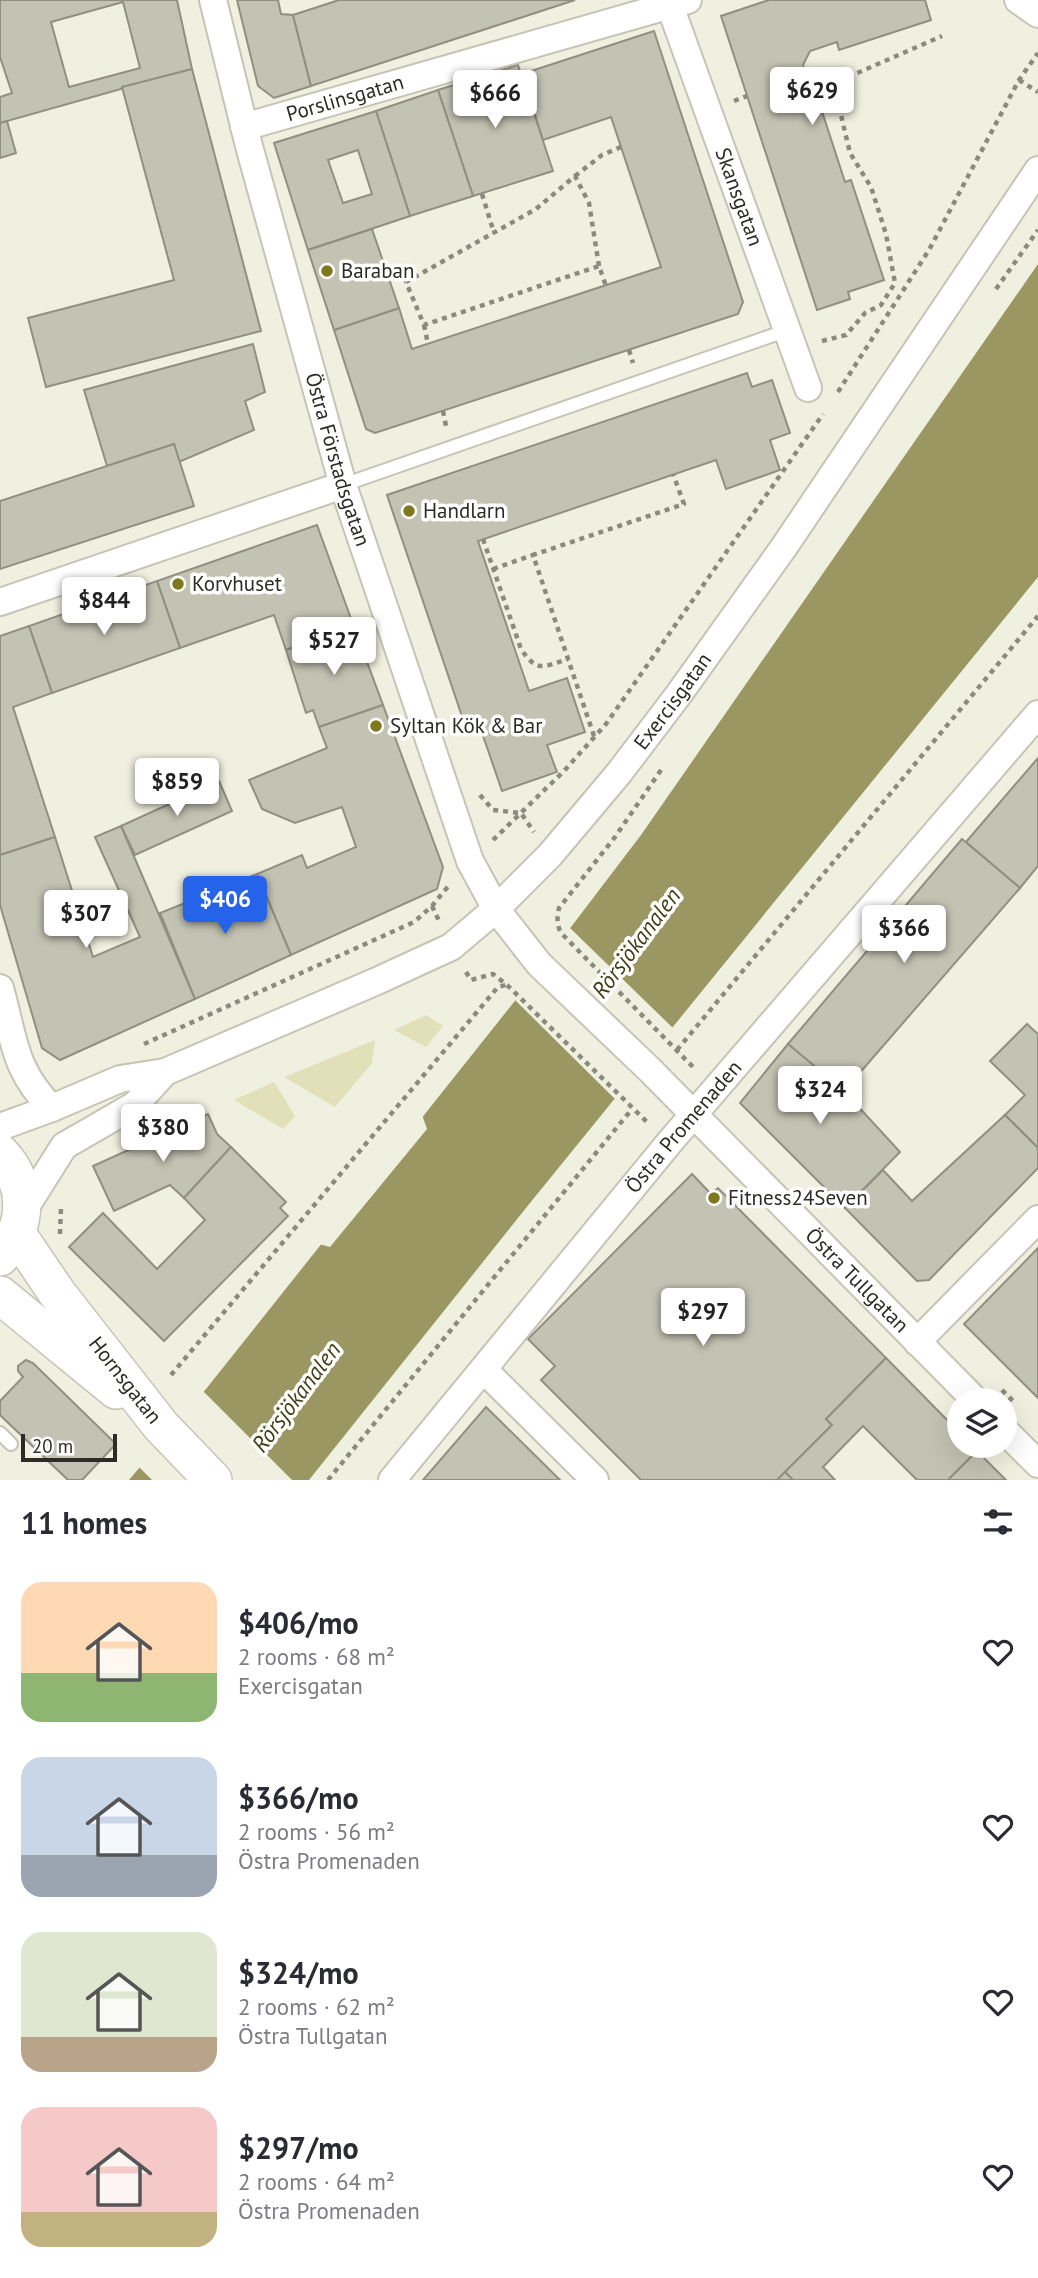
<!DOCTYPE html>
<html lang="en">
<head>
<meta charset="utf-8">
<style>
	:root { --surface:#fff; --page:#f7f7f7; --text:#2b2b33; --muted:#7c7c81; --accent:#2563eb }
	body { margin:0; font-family:"PT Sans",sans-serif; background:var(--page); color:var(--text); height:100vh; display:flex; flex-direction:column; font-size:26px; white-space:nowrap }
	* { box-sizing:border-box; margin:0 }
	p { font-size:23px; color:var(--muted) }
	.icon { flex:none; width:38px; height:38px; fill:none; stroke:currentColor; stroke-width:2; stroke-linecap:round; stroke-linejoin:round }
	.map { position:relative; height:1480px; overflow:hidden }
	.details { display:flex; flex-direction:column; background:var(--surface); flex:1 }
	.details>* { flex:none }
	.fabs { position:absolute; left:947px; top:1388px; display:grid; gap:14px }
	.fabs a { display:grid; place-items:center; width:70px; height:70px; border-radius:50%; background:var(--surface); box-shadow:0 7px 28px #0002; font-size:35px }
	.scale { position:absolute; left:21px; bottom:18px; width:96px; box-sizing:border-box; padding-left:7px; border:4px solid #2c2c26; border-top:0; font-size:19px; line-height:24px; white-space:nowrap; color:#2c2c26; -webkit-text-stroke:5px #fff; paint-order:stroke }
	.price { position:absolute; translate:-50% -60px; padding:0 16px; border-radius:7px; background:#fff; color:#222; font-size:23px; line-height:46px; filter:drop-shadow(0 2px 4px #0008) }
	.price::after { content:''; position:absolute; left:50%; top:42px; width:21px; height:16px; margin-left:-10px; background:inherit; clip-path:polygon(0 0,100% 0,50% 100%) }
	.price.on { background:var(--accent); color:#fff }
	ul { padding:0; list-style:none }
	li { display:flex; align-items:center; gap:21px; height:175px; padding:0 21px }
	li span { display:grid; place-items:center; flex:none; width:196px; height:140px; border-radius:21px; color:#555 }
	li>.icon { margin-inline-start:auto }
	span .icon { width:84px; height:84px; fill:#fffc; stroke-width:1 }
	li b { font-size:30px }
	h2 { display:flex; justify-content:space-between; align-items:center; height:84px; padding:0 21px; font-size:30px }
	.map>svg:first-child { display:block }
	.green { fill:#e2e0b9 }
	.water { fill:#9a9762 }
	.pier { fill:#f0f0e0 }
	.building { fill:#c3c3b3; stroke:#908f81; stroke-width:2; fill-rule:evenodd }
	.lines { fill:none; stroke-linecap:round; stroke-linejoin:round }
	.service-casing { stroke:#c5c5b5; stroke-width:16 }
	.minor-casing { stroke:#c5c5b5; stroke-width:30 }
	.secondary-casing { stroke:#c5c5b5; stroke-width:40 }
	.path { stroke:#8a8a7f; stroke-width:4.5; stroke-dasharray:5 5; stroke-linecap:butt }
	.service { stroke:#fff; stroke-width:12 }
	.minor { stroke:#fff; stroke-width:26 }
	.secondary { stroke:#fff; stroke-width:37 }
	.poi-dot { fill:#7e781e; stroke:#fff; stroke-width:2.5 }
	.labels { text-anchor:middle; stroke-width:7; stroke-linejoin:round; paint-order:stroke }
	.street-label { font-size:21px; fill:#2c2c26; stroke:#fff }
	.poi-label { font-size:21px; fill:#2c2c26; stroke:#fff; text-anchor:start }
	.water-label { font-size:23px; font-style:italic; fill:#413e13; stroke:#fff }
</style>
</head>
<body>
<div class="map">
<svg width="1038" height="1480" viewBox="0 0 1038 1480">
	<rect width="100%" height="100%" fill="#f0f0e0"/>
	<!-- green -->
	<g class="green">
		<path d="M 426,1015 L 443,1026 L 426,1047 L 394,1030 Z"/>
		<path d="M 375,1040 L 372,1063 L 335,1107 L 284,1077 Z"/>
		<path d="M 274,1082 L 295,1116 L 283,1129 L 234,1100 Z"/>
	</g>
	<!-- water -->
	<path class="water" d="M 1038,264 L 1038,577 L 530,1203 L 309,1480 L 129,1480 L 206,1389 L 514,1002 L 641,835 Z"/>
	<!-- pier -->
	<g class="pier">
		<path d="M 569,927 L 675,1030 L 617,1101 L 513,998 Z"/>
		<path d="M 421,1112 L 427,1129 L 330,1247 L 319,1244 L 312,1248 Z"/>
		<path d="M 201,1389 L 292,1480 L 152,1480 L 137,1465 Z"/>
	</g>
	<!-- building -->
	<g class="building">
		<path d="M 0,0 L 177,0 L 192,69 L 0,123 L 0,97 L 12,93 L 0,57 ZM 123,2 L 140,68 L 69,87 L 51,22 Z"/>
		<path d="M 237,0 L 278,0 L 281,14 L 293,15 L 311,86 L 274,98 L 258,86 Z"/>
		<path d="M 339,0 L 575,0 L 311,86 L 293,15 Z"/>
		<path d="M 769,0 L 925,0 L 931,20 L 839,50 L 837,42 L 810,51 L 803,65 L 813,94 L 816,93 L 845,182 L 851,180 L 884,280 L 848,292 L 850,299 L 817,310 L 721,16 Z"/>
		<path d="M 654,31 L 743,302 L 738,314 L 375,433 L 366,429 L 334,330 L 399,308 L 412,349 L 661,267 L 611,117 L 543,140 L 522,74 Z"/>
		<path d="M 518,65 L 553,171 L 473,196 L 438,90 Z"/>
		<path d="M 192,69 L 261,331 L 46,387 L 28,318 L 174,280 L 122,87 Z"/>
		<path d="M 438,90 L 473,196 L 410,216 L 376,111 Z"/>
		<path d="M 376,111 L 410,216 L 308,250 L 274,143 ZM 358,150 L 372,194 L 343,203 L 328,160 Z"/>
		<path d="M 7,121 L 16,153 L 0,158 L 0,123 Z"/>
		<path d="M 372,229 L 399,308 L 334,330 L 308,250 Z"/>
		<path d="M 253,344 L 265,392 L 245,401 L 254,430 L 179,462 L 174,444 L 107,466 L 84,390 Z"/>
		<path d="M 747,373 L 752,387 L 772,380 L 790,433 L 770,440 L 780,470 L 726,489 L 716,460 L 478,541 L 529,691 L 567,678 L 585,732 L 547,745 L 557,772 L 502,791 L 480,727 L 467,731 L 387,495 Z"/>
		<path d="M 174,444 L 194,506 L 0,569 L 0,501 Z"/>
		<path d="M 317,525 L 354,627 L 286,650 L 274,615 L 180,648 L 157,581 Z"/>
		<path d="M 157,581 L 180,648 L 52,693 L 29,626 Z"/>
		<path d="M 29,626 L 52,693 L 13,707 L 55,837 L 0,855 L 0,636 Z"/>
		<path d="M 354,627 L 383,705 L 319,727 L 313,710 L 306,713 L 286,650 Z"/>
		<path d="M 383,705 L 443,867 L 437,889 L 291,955 L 257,874 L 302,855 L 307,868 L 356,847 L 342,807 L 295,823 L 262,809 L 249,780 L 327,748 L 319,727 Z"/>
		<path d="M 1038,758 L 1038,866 L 1020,888 L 966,842 Z"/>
		<path d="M 219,781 L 232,811 L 135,855 L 121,826 Z"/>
		<path d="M 121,826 L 195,999 L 60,1060 L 42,1048 L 0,905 L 0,855 L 55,837 L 93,957 L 140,937 L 95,837 Z"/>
		<path d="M 962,839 L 1020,888 L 844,1091 L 788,1044 Z"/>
		<path d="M 257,874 L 291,955 L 195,999 L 160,913 Z"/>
		<path d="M 1027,1024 L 1038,1034 L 1038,1148 L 1005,1115 L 1025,1095 L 990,1061 Z"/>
		<path d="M 788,1044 L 844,1091 L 900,1152 L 845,1208 L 740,1103 Z"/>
		<path d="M 208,1114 L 217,1134 L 231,1147 L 184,1198 L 170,1185 L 114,1211 L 93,1166 Z"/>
		<path d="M 1005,1115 L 1038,1148 L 1038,1168 L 929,1280 L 917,1281 L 845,1208 L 883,1170 L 912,1201 Z"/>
		<path d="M 231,1147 L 286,1202 L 280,1208 L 288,1216 L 164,1341 L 69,1247 L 103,1213 L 157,1269 L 205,1220 L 184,1198 Z"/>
		<path d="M 692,1174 L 711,1194 L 718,1188 L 886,1358 L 826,1419 L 832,1425 L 777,1480 L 641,1480 L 541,1380 L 555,1366 L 528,1339 Z"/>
		<path d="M 1038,1248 L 1038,1398 L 964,1324 Z"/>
		<path d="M 886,1358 L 959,1432 L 959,1446 L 972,1446 L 977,1451 L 948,1480 L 917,1480 L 863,1426 L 823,1467 L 835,1480 L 793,1480 L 785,1472 L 832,1425 L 826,1419 Z"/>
		<path d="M 26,1360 L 33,1363 L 116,1444 L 82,1480 L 68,1480 L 0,1415 L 0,1401 L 23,1377 L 18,1371 L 18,1366 Z"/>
		<path d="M 486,1407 L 560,1480 L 423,1480 Z"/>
		<path d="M 977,1451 L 1006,1480 L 948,1480 Z"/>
		<path d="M 785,1472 L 793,1480 L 777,1480 Z"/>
	</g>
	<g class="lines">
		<!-- service casing -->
		<g class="service-casing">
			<g id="service">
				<path d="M 343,485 L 788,330"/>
				<path d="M 0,1433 L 11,1444"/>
			</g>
		</g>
		<!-- minor casing -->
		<g class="minor-casing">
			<g id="minor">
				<path id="s1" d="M 213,0 L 249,146 L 343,485 L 470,861 L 496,909 L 539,964 L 650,1070 L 975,1400"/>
				<path d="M 1018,0 L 1038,14"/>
				<path id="s2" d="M 670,6 L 808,388"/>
				<path id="s3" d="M 244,127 L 688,0"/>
				<path d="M 0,602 L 343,485"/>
				<path d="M 0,988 C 14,1037 13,1070 52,1108"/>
				<path id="s4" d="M 0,1127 L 52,1108 L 120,1079 L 165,1072 L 377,981 L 451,947 L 496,909 L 550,855 L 619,773 L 679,694 L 784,547 L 1038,170"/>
				<path d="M 22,1213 L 64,1146 L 135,1105 L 165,1072"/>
				<path d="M 917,1342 L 1038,1219"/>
				<path d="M 484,1370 L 595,1480"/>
				<path d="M 1004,1430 L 1038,1464"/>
				<path id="s5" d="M 392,1480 L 669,1143 L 1038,714"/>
			</g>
		</g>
		<!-- secondary casing -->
		<g class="secondary-casing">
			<g id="secondary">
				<path d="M 0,1153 C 29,1183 29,1227 0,1257"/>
				<path id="s6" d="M 17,1234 L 57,1293 L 161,1426 L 213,1480"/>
				<path d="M 0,1295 L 116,1390"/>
			</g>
		</g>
		<!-- path -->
		<g class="path">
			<path d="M 807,78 L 839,81"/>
			<path d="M 1019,80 L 1038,92"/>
			<path d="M 734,101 L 747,96"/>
			<path d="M 575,176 L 602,155 L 621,147"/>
			<path d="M 482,194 L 494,233"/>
			<path d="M 599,266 L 589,203 L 575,176 L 536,209 L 406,282 L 424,325 L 599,266 L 606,286"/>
			<path d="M 996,289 L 1038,230"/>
			<path d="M 424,325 L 428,344"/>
			<path d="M 822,341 L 846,335 L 865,313 L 881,305 L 895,283 L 886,234 L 871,187 L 850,153 L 841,115 L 839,81 L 942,36"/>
			<path d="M 629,350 L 633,363"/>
			<path d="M 838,392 L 929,250 L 1019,80 L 1038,53"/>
			<path d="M 443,411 L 446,426"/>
			<path d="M 483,539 L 521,649 C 537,673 543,667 568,659"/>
			<path d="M 493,569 L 533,555"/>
			<path d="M 594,736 L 533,555 L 684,504 L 673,474"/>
			<path d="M 661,770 L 615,837 L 559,908 C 557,917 556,927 563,935 L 696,1070"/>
			<path d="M 480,795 L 493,810 L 521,813 L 534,832"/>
			<path d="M 493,840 L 564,771 L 606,724 L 823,414"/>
			<path d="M 432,906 L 439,921"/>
			<path d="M 466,972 L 471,980 L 493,974 L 507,985 L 648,1123"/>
			<path d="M 144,1044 L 414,922 L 432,906 L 450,884"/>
			<path d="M 677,1050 L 1038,616"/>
			<path d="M 60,1234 L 61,1208"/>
			<path d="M 171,1375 L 498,987 L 506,985"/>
			<path d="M 1002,1390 L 1016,1404"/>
			<path d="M 328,1480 L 632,1109"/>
		</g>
		<!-- service -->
		<use href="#service" class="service"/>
		<!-- minor -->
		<use href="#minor" class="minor"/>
		<!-- secondary -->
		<use href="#secondary" class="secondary"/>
	</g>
	<!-- markers -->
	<g class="poi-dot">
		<circle cx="327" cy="271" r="7"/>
		<circle cx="409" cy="511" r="7"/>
		<circle cx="178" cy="584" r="7"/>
		<circle cx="376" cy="726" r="7"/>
		<circle cx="714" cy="1198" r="7"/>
	</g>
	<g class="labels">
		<!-- street labels -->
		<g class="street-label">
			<text dy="7" stroke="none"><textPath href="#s3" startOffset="105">Porslinsgatan</textPath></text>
			<text dy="7" stroke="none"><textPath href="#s2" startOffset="203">Skansgatan</textPath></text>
			<text dy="7" stroke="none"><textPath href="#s1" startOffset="476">Östra Förstadsgatan</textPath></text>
			<text dy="7" stroke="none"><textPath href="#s4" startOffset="819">Exercisgatan</textPath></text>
			<text dy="7" stroke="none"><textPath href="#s5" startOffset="458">Östra Promenaden</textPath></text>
			<text dy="7" stroke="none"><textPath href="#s1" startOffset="1472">Östra Tullgatan</textPath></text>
			<text dy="7" stroke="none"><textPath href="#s6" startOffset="182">Hornsgatan</textPath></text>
		</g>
		<!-- poi labels -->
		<g class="poi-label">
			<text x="341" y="278">Baraban</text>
			<text x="423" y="518">Handlarn</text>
			<text x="192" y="591">Korvhuset</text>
			<text x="390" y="733">Syltan Kök &amp; Bar</text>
			<text x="728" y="1205">Fitness24Seven</text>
		</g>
		<!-- water labels -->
		<g class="water-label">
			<text transform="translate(636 943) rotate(-53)" y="8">Rörsjökanalen</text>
			<text transform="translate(296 1397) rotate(-53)" y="8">Rörsjökanalen</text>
		</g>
	</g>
</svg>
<div class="fabs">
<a><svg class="icon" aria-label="layers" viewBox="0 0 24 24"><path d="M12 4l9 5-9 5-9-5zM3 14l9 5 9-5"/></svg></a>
</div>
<div class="scale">20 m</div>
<b class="price" style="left:812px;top:127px">$629</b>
<b class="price" style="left:495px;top:130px">$666</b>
<b class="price" style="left:104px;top:637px">$844</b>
<b class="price" style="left:334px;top:677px">$527</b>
<b class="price" style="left:177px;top:818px">$859</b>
<b class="price on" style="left:225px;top:936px">$406</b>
<b class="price" style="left:86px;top:950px">$307</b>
<b class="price" style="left:904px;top:965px">$366</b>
<b class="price" style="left:820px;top:1126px">$324</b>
<b class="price" style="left:163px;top:1164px">$380</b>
<b class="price" style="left:703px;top:1348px">$297</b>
</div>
<section class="details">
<h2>11 homes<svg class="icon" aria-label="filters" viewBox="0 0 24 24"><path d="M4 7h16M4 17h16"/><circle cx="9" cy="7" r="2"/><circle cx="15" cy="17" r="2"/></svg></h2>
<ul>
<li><span style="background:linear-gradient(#ffd9b3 65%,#8fb573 0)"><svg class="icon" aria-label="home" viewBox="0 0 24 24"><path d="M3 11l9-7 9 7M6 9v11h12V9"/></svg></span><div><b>$406/mo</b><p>2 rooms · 68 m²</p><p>Exercisgatan</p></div><svg class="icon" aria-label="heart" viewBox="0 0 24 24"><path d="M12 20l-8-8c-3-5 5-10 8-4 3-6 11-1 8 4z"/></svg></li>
<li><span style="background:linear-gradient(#c9d6e8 70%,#9aa5b1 0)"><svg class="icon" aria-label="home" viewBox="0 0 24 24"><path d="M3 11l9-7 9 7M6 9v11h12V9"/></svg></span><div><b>$366/mo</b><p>2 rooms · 56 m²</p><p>Östra Promenaden</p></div><svg class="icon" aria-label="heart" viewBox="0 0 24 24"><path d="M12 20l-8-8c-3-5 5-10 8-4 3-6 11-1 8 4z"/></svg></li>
<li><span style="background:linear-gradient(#dfe7d0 75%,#b9a48a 0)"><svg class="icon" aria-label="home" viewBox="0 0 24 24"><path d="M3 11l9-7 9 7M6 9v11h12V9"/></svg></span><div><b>$324/mo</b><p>2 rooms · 62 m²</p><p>Östra Tullgatan</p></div><svg class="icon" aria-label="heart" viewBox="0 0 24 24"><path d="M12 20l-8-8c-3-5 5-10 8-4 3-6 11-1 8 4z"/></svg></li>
<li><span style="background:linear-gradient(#f6c9c9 75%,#c2b280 0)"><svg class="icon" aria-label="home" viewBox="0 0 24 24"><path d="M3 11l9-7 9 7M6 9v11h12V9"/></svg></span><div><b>$297/mo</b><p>2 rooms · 64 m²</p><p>Östra Promenaden</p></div><svg class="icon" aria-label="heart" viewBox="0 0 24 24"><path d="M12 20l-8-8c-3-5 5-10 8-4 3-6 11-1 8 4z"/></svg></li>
</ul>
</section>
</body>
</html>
